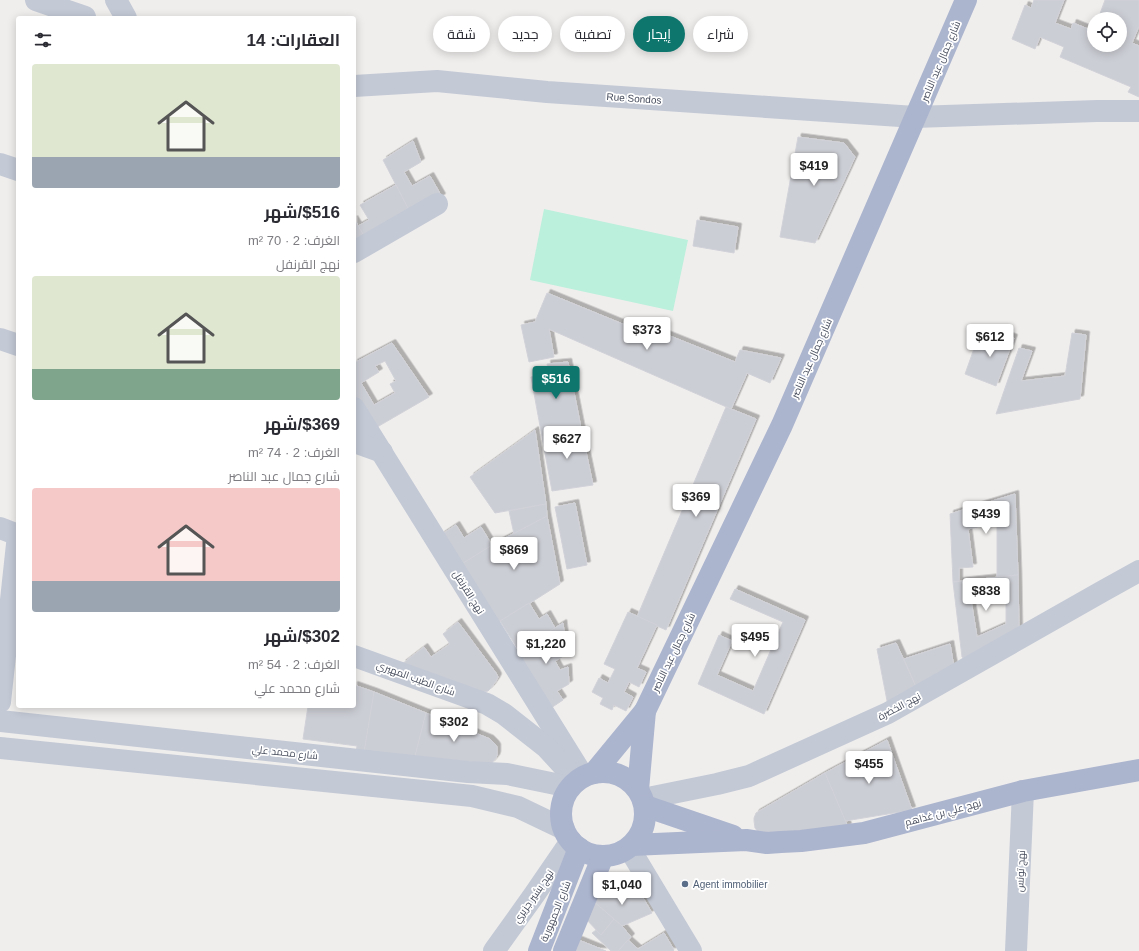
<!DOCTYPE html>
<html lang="ar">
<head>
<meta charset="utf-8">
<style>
	:root { --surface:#fff; --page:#f7f7f7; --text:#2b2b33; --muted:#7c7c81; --accent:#0f766e }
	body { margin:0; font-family:Helvetica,Cairo,sans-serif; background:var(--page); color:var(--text); direction:rtl; height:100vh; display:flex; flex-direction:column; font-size:15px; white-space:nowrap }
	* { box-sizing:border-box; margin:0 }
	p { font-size:13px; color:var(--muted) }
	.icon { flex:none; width:22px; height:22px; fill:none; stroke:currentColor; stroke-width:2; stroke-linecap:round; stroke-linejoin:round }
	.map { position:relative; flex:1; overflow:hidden; direction:ltr }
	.panel { position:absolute; left:16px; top:16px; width:340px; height:692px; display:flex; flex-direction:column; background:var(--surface); border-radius:4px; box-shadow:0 2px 10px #0003; direction:rtl }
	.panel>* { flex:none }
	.banner { position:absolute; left:368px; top:16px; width:380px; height:36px; direction:rtl; display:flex; gap:8px }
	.buttons { position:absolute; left:1087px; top:12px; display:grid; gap:8px }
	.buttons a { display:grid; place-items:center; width:40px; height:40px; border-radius:50%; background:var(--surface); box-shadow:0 2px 10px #0003; font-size:20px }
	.price { position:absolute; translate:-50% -34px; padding:0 9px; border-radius:4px; background:#fff; color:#222; font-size:13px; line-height:26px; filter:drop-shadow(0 1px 2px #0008) }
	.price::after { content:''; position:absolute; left:50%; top:24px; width:12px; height:9px; margin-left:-6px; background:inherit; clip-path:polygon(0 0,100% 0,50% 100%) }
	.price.current { background:var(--accent); color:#fff }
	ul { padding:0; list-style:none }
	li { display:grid; align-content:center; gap:8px; height:212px; padding:0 16px }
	li span { display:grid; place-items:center; height:124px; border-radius:4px; color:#555 }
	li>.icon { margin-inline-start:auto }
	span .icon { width:72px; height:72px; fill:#fffc; stroke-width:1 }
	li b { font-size:17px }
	h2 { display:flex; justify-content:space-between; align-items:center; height:48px; padding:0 16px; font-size:17px }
	.chip { padding:0 14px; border-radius:18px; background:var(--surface); box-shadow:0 2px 10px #0003; font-size:14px; line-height:36px }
	.chip.current { background:var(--accent); color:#fff }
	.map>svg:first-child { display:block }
	.green { fill:#baf0dc }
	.building { fill:#ccced5; stroke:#d1d2d9; fill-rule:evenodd; filter:url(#shadow) }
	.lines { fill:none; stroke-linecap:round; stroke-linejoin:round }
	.minor { stroke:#c3c9d5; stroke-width:22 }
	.major { stroke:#acb5ce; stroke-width:22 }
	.service-dot { fill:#5c6f8a; stroke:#fff; stroke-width:1.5 }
	.labels { text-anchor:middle; stroke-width:3.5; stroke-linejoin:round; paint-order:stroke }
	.street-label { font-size:10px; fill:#454b5b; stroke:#fff }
	.service-label { font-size:10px; fill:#4e5e75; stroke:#fff; text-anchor:start }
</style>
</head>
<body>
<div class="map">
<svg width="1139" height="951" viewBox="0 0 1139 951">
	<defs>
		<filter id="shadow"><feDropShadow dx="3.5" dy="-3.5" stdDeviation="0" flood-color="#0004"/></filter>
	</defs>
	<rect width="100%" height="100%" fill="#f0eeed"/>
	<!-- green -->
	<path class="green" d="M 544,209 L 688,240 L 673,311 L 530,280 Z"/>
	<!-- building -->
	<g class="building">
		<path d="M 1034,0 L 1064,0 L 1055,23 L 1071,29 L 1073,23 L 1093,31 L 1094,28 L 1094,45 L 1120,45 L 1120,19 L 1098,19 L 1105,0 L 1139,0 L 1139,26 L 1132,43 L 1139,46 L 1139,97 L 1128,92 L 1131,87 L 1060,57 L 1064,47 L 1040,37 L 1035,49 L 1012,39 L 1025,5 L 1031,8 Z"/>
		<path d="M 798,137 L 844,143 L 855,157 L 815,243 L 780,237 Z"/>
		<path d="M 413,141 L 421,162 L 404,172 L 412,186 L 430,176 L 442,197 L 411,214 L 383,160 Z"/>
		<path d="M 396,185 L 411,214 L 366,239 L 358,226 L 369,220 L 360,205 Z"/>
		<path d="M 354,219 L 366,239 L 354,246 Z"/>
		<path d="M 697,220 L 738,227 L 734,253 L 693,246 Z"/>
		<path d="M 547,293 L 652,336 L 655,330 L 735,362 L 740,350 L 781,358 L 770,383 L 747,373 L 731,409 L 549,329 L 554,357 L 529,362 L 521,325 L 535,322 Z"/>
		<path d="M 992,330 L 1014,338 L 996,386 L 965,374 L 976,343 L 986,346 Z"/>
		<path d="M 1072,333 L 1086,335 L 1080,399 L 996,414 L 1019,348 L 1032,351 L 1021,381 L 1065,376 Z"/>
		<path d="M 392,343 L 429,397 L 372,430 L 354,401 L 354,363 ZM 385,361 L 396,381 L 390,384 L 395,393 L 374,405 L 361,383 L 379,372 L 375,366 Z"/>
		<path d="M 568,362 L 581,428 L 542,437 L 531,377 L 549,373 L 547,364 Z"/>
		<path d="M 726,407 L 756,419 L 666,630 L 637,617 Z"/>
		<path d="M 581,428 L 593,485 L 552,491 L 542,437 Z"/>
		<path d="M 535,430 L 546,504 L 495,513 L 470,477 Z"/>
		<path d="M 1015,494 L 1018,575 L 997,577 L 997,523 L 968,529 L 973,567 L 959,568 L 959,581 L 953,582 L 950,514 Z"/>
		<path d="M 575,503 L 587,565 L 567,569 L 555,507 Z"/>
		<path d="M 546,504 L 547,516 L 514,534 L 509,511 Z"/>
		<path d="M 547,516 L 560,584 L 494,626 L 460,565 L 492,545 Z"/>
		<path d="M 456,525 L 464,538 L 481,527 L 492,545 L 460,565 L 441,535 Z"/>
		<path d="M 1018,575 L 1019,632 L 965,659 L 962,657 L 953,582 ZM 1006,588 L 1006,624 L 977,637 L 970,594 Z"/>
		<path d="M 735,589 L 805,620 L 764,714 L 698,684 L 719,635 L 732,641 L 717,675 L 753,691 L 783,622 L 730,599 Z"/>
		<path d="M 529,603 L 539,619 L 547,614 L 555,628 L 519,651 L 500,621 Z"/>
		<path d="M 628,612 L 657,625 L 637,668 L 646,672 L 639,687 L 629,682 L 624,692 L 633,697 L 626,711 L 614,705 L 612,710 L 600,704 L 603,698 L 592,692 L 599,678 L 608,683 L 615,669 L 604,664 Z"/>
		<path d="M 458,622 L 496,673 L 498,677 L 496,681 L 491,688 L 488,691 L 479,693 L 402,664 L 424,647 L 431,657 L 450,644 L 443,634 Z"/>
		<path d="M 563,623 L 567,654 L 555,661 L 560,670 L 568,667 L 569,684 L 557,691 L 563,700 L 548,710 L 513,654 Z"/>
		<path d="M 896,643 L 917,689 L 888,706 L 877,649 Z"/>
		<path d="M 950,644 L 955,673 L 917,689 L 904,659 Z"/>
		<path d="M 354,685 L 374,692 L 364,753 L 356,752 L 357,746 L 303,739 L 308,706 L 354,706 Z"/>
		<path d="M 374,692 L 426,713 L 415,756 L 364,753 Z"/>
		<path d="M 426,713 L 490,739 L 495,744 L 497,747 L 497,755 L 496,758 L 491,764 L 415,756 Z"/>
		<path d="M 887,740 L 912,810 L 845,821 L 825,773 Z"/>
		<path d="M 825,773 L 848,827 L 763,834 L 758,832 L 755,828 L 754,821 L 754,818 L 756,813 Z"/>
		<path d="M 613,889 L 642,896 L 652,913 L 622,926 L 592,900 L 595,893 Z"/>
		<path d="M 592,900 L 614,919 L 601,935 L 585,918 Z"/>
		<path d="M 614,919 L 622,926 L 631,937 L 618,951 L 611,951 L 592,933 L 596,930 L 601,935 Z"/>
		<path d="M 664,933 L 674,950 L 673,951 L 618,951 L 628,940 L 638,949 Z"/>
		<path d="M 576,939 L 606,951 L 572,951 Z"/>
	</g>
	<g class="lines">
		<!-- minor -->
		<g class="minor">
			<path d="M 36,0 L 85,17"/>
			<path d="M 116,0 L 126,18"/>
			<path d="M 354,86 L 437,81 L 547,92 L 915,117 L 1097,111 L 1139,111"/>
			<path d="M 0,164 L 18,170"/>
			<path d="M 354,252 L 437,204"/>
			<path d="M 0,339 L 18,345"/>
			<path d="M 354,408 L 583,776"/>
			<path d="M 354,442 L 382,452"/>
			<path d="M 0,528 L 18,535 L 0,702"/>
			<path d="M 354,656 L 487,704 L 504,714 L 546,747 L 568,771"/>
			<path d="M 0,721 L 468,772 L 507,774 L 570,787"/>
			<path d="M 0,748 L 472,796 L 518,807 L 564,829"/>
			<path d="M 643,799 L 717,784 L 749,776 L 888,713 L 1103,591 L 1139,571"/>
			<path d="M 629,848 L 691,951"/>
			<path d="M 494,951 L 534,895 L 571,841"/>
			<path d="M 1016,951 L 1023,791"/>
		</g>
		<!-- major -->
		<g class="major">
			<circle cx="603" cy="814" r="42"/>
			<path d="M 594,773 L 645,711 L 782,425 L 966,0"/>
			<path d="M 638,790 L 645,711"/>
			<path d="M 645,806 L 733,836"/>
			<path d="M 632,845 L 746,840 L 767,843 L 781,842 L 801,841 L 864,833 L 1023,791 L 1139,770"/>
			<path d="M 539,951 L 579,848"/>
			<path d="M 564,951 L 603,856"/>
		</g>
	</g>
	<!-- markers -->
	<circle class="service-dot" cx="685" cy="884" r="4"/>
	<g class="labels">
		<!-- street labels -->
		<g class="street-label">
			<text transform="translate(940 61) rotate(-67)" y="4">شارع جمال عبد الناصر</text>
			<text transform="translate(634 98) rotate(4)" y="4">Rue Sondos</text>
			<text transform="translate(811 358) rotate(-66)" y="4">شارع جمال عبد الناصر</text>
			<text transform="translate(469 592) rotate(58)" y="4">نهج القرنفل</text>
			<text transform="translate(673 652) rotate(-64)" y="4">شارع جمال عبد الناصر</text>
			<text transform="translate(416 678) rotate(20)" y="4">شارع الطيب المهيري</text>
			<text transform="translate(899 706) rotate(-28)" y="4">نهج الخضرة</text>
			<text transform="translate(285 752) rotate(6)" y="4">شارع محمد علي</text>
			<text transform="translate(943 812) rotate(-15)" y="4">نهج علي بن غذاهم</text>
			<text transform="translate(1020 871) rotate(-87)" y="4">نهج تونس</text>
			<text transform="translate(533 896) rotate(-55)" y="4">نهج بشير جزيري</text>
			<text transform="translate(555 911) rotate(-68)" y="4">شارع الجمهورية</text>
		</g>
		<!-- service labels -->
		<g class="service-label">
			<text x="693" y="888">Agent immobilier</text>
		</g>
	</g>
</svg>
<div class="buttons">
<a><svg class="icon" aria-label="locate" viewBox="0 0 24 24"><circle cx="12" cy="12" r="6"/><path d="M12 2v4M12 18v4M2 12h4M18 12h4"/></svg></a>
</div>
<b class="price" style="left:814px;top:187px">$419</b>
<b class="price" style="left:647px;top:351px">$373</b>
<b class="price" style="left:990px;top:358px">$612</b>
<b class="price current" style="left:556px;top:400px">$516</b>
<b class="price" style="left:567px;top:460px">$627</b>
<b class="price" style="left:696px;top:518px">$369</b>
<b class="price" style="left:986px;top:535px">$439</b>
<b class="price" style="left:514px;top:571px">$869</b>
<b class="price" style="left:986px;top:612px">$838</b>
<b class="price" style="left:755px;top:658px">$495</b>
<b class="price" style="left:546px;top:665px">$1,220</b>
<b class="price" style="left:454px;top:743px">$302</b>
<b class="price" style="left:869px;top:785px">$455</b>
<b class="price" style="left:622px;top:906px">$1,040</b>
<div class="banner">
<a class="chip">شراء</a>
<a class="chip current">إيجار</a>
<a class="chip">تصفية</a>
<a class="chip">جديد</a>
<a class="chip">شقة</a>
</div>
<section class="panel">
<h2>العقارات: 14<svg class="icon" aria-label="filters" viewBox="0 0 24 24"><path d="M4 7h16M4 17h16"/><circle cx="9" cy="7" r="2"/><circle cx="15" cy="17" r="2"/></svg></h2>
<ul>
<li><span style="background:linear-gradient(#dfe7d0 75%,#9aa5b1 0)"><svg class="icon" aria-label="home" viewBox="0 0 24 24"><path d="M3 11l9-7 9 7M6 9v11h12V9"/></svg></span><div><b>$516/شهر</b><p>الغرف: 2 · 70 m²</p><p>نهج القرنفل</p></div></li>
<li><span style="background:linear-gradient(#dfe7d0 75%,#7fa58c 0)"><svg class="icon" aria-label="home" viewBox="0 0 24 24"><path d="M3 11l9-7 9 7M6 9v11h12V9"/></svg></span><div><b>$369/شهر</b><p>الغرف: 2 · 74 m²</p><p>شارع جمال عبد الناصر</p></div></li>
<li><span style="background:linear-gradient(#f6c9c9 75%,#9aa5b1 0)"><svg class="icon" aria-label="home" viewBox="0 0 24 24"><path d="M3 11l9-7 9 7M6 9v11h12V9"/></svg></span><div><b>$302/شهر</b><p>الغرف: 2 · 54 m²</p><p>شارع محمد علي</p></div></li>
</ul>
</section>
</div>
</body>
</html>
